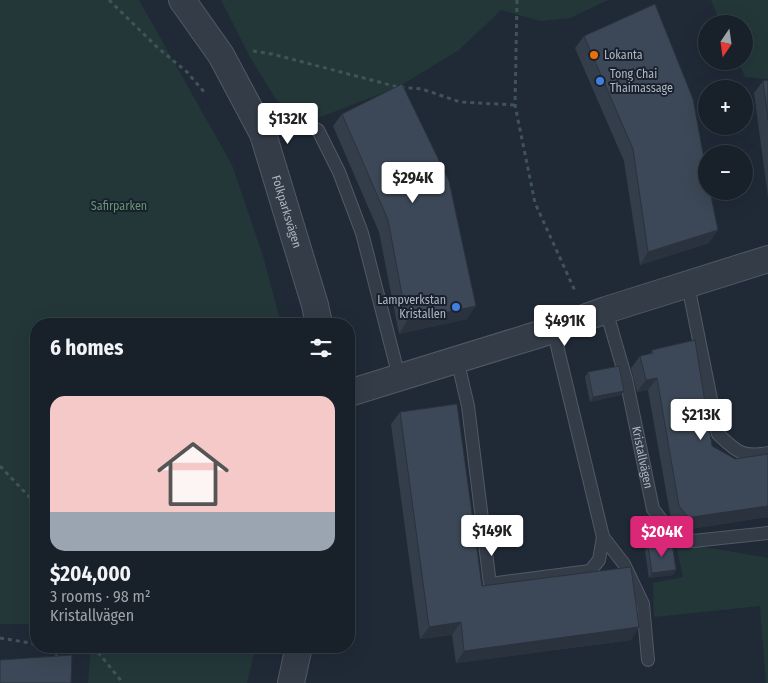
<!DOCTYPE html>
<html lang="en">
<head>
<meta charset="utf-8">
<style>
	:root { --surface:#182029; --page:#212831; --text:#f1f3f6; --muted:#9fa3a8; --line:#363e46; --accent:#db2777 }
	body { margin:0; font-family:"Fira Sans Condensed",sans-serif; background:var(--page); color:var(--text); height:100vh; display:flex; flex-direction:column; font-size:19px; white-space:nowrap }
	* { box-sizing:border-box; margin:0 }
	p { font-size:16px; color:var(--muted) }
	.icon { flex:none; width:28px; height:28px; fill:none; stroke:currentColor; stroke-width:2; stroke-linecap:round; stroke-linejoin:round }
	.map { position:relative; flex:1; overflow:hidden }
	.details { position:absolute; left:30px; top:318px; width:325px; height:335px; display:flex; flex-direction:column; background:var(--surface); border-radius:20px; box-shadow:0 5px 20px #0002,0 0 0 1px var(--line) }
	.details>* { flex:none }
	.needle { width:32px; rotate:193deg }
	.buttons { position:absolute; left:698px; top:15px; display:grid; gap:10px }
	.buttons a { display:grid; place-items:center; width:55px; height:55px; border-radius:50%; background:var(--surface); box-shadow:0 5px 20px #0002,0 0 0 1px var(--line); font-size:25px }
	.price { position:absolute; translate:-50% -42px; padding:0 11px; border-radius:5px; background:#fff; color:#222; font-size:16px; line-height:32px; filter:drop-shadow(0 1px 2px #0008) }
	.price::after { content:''; position:absolute; left:50%; top:30px; width:15px; height:11px; margin-left:-8px; background:inherit; clip-path:polygon(0 0,100% 0,50% 100%) }
	.price.active { background:var(--accent); color:#fff }
	ul { padding:0; list-style:none }
	li { display:grid; align-content:center; gap:10px; height:265px; padding:0 20px }
	li span { display:grid; place-items:center; height:155px; border-radius:15px; color:#555 }
	li>.icon { margin-inline-start:auto }
	span .icon { width:90px; height:90px; fill:#fffc; stroke-width:1 }
	li b { font-size:21px }
	h2 { display:flex; justify-content:space-between; align-items:center; height:60px; padding:0 20px; font-size:21px }
	.map>svg:first-child { display:block }
	.green { fill:#233739 }
	.lines { fill:none; stroke-linecap:round; stroke-linejoin:round }
	.lane-casing { stroke:#515965; stroke-width:14 }
	.street-casing { stroke:#515965; stroke-width:28 }
	.path { stroke:#405356; stroke-width:3; stroke-dasharray:4 4; stroke-linecap:butt }
	.lane { stroke:#343c48; stroke-width:12 }
	.street { stroke:#343c48; stroke-width:26 }
	.wall { fill:#343e4b }
	.shaded-wall { fill:#2a323d }
	.building { fill:#3c4857; stroke:#2a323d }
	.food-dot { fill:#e8710a; stroke:#19212c; stroke-width:2 }
	.shop-dot { fill:#3f7fe0; stroke:#19212c; stroke-width:2 }
	.labels { text-anchor:middle; stroke-width:4; stroke-linejoin:round; paint-order:stroke }
	.poi-label { font-size:12px; fill:#aeb6c4; stroke:#19212c; text-anchor:start }
	.park-label { font-size:12px; fill:#669571; stroke:#19212c }
	.street-label { font-size:12px; fill:#aeb6c4; stroke:#19212c }
</style>
</head>
<body>
<div class="map">
<svg width="768" height="683" viewBox="0 0 768 683">
	<rect width="100%" height="100%" fill="#202a37"/>
	<!-- green -->
	<g class="green">
		<path d="M 0,0 L 139,0 L 232,165 L 263,256 L 281,324 L 36,324 L 36,624 L 0,624 Z"/>
		<path d="M 221,0 L 608,0 L 570,18 L 541,21 L 501,10 L 459,50 L 398,87 L 318,118 L 277,101 L 250,57 Z"/>
		<path d="M 711,0 L 768,0 L 768,79 L 745,77 L 738,61 L 744,61 L 744,24 L 721,24 Z"/>
		<path d="M 698,546 L 768,558 L 768,683 L 766,683 L 760,606 L 654,617 L 653,583 L 683,577 L 677,548 Z"/>
		<path d="M 91,646 L 256,646 L 247,683 L 88,683 Z"/>
	</g>
	<g class="lines">
		<!-- lane casing -->
		<g class="lane-casing">
			<g id="lane">
				<path d="M 256,121 L 273,115 L 283,116 L 318,130 L 339,172 L 362,233 L 399,377"/>
				<path d="M 688,285 L 718,434 C 736,451 742,458 768,453"/>
				<path id="s1" d="M 606,310 L 626,379 L 653,509 L 673,535 L 693,541 L 768,533"/>
				<path d="M 457,359 L 468,406 L 490,584 L 590,571 L 599,560 L 603,537 L 553,329"/>
				<path d="M 603,537 L 624,564 L 643,604 L 648,660"/>
			</g>
		</g>
		<!-- street casing -->
		<g class="street-casing">
			<g id="street">
				<path id="s2" d="M 182,0 L 221,55 L 263,134 L 315,305 L 319,324"/>
				<path d="M 349,393 L 540,334 L 606,310 L 768,259"/>
				<path d="M 291,683 L 299,646"/>
			</g>
		</g>
		<!-- path -->
		<g class="path">
			<path d="M 109,0 L 158,48 L 187,72 L 205,93"/>
			<path d="M 517,0 L 515,105 L 535,203 L 575,291"/>
			<path d="M 253,51 L 272,54 L 398,87 L 422,89 L 460,102 L 515,105"/>
			<path d="M 349,440 L 349,458"/>
			<path d="M 0,466 L 36,504"/>
			<path d="M 0,638 L 36,644"/>
			<path d="M 42,646 L 59,658"/>
			<path d="M 93,646 L 123,683"/>
		</g>
		<!-- lane -->
		<use href="#lane" class="lane"/>
		<!-- street -->
		<use href="#street" class="street"/>
	</g>
	<!-- wall -->
	<g class="wall">
		<path d="M 584,36 L 709,243 L 640,265 L 624,161 L 575,48 Z"/>
		<path d="M 768,80 L 768,197 L 754,93 L 763,81 Z"/>
		<path d="M 342,114 L 467,319 L 399,334 L 379,232 L 333,126 Z"/>
		<path d="M 652,350 L 712,446 L 735,459 L 768,454 L 768,517 L 684,530 L 678,528 L 671,519 L 648,390 L 637,392 L 631,368 L 640,356 L 650,354 Z"/>
		<path d="M 588,372 L 621,395 L 590,402 L 585,377 Z"/>
		<path d="M 400,412 L 482,586 L 639,627 L 631,640 L 456,663 L 452,635 L 420,639 L 391,424 Z"/>
		<path d="M 648,546 L 676,570 L 673,575 L 649,578 L 645,551 Z"/>
	</g>
	<!-- shaded-wall -->
	<g class="shaded-wall">
		<path d="M 718,230 L 709,243 L 640,265 L 648,252 Z"/>
		<path d="M 476,306 L 467,319 L 399,334 L 407,321 Z"/>
		<path d="M 657,378 L 648,390 L 637,392 L 646,380 Z"/>
		<path d="M 624,391 L 621,395 L 590,402 L 593,397 Z"/>
		<path d="M 768,506 L 768,517 L 684,530 L 678,528 L 687,516 Z"/>
		<path d="M 676,570 L 673,575 L 649,578 L 652,573 Z"/>
		<path d="M 461,622 L 452,635 L 420,639 L 429,627 Z"/>
		<path d="M 639,627 L 631,640 L 456,663 L 464,651 Z"/>
	</g>
	<!-- building -->
	<g class="building">
		<path d="M 655,4 L 693,99 L 706,169 L 706,191 L 710,191 L 718,230 L 648,252 L 633,149 L 584,36 Z"/>
		<path d="M 768,80 L 768,120 L 763,81 Z"/>
		<path d="M 402,84 L 449,181 L 476,306 L 407,321 L 388,220 L 342,114 Z"/>
		<path d="M 695,340 L 712,446 L 735,459 L 768,454 L 768,506 L 692,517 L 687,516 L 679,506 L 657,378 L 646,380 L 640,356 L 653,353 L 652,350 Z"/>
		<path d="M 619,366 L 624,391 L 593,397 L 588,372 Z"/>
		<path d="M 457,404 L 482,586 L 631,567 L 639,627 L 464,651 L 461,622 L 429,627 L 400,412 Z"/>
		<path d="M 672,543 L 676,570 L 652,573 L 648,546 Z"/>
		<path d="M 72,655 L 71,683 L 0,683 L 0,660 Z"/>
	</g>
	<!-- markers -->
	<circle class="food-dot" cx="594" cy="55" r="5"/>
	<g class="shop-dot">
		<circle cx="600" cy="81" r="5"/>
		<circle cx="456" cy="307" r="5"/>
	</g>
	<g class="labels">
		<!-- poi labels -->
		<g class="poi-label">
			<text x="604" y="59">Lokanta</text>
			<text x="610" y="78">Tong Chai<tspan x="610" dy="14">Thaimassage</tspan></text>
			<text x="446" y="304" text-anchor="end">Lampverkstan<tspan x="446" dy="14">Kristallen</tspan></text>
		</g>
		<!-- park labels -->
		<g class="park-label">
			<text x="119" y="210">Safirparken</text>
		</g>
		<!-- street labels -->
		<g class="street-label">
			<text dy="4" stroke="none"><textPath href="#s2" startOffset="238">Folkparksvägen</textPath></text>
			<text dy="4" stroke="none"><textPath href="#s1" startOffset="152">Kristallvägen</textPath></text>
		</g>
	</g>
</svg>
<div class="buttons">
<a><svg class="needle" viewBox="-14 -14 28 28"><path d="M0-13l5 13h-10z" fill="#e53935"/><path d="M0 13l5-13h-10z" fill="#9fa3a8"/></svg></a>
<a>+</a>
<a>−</a>
</div>
<b class="price" style="left:288px;top:145px">$132K</b>
<b class="price" style="left:413px;top:204px">$294K</b>
<b class="price" style="left:565px;top:347px">$491K</b>
<b class="price" style="left:701px;top:441px">$213K</b>
<b class="price" style="left:492px;top:557px">$149K</b>
<b class="price active" style="left:662px;top:558px">$204K</b>
<section class="details">
<h2>6 homes<svg class="icon" aria-label="filters" viewBox="0 0 24 24"><path d="M4 7h16M4 17h16"/><circle cx="9" cy="7" r="2"/><circle cx="15" cy="17" r="2"/></svg></h2>
<ul>
<li><span style="background:linear-gradient(#f6c9c9 75%,#9aa5b1 0)"><svg class="icon" aria-label="home" viewBox="0 0 24 24"><path d="M3 11l9-7 9 7M6 9v11h12V9"/></svg></span><div><b>$204,000</b><p>3 rooms · 98 m²</p><p>Kristallvägen</p></div></li>
</ul>
</section>
</div>
</body>
</html>
